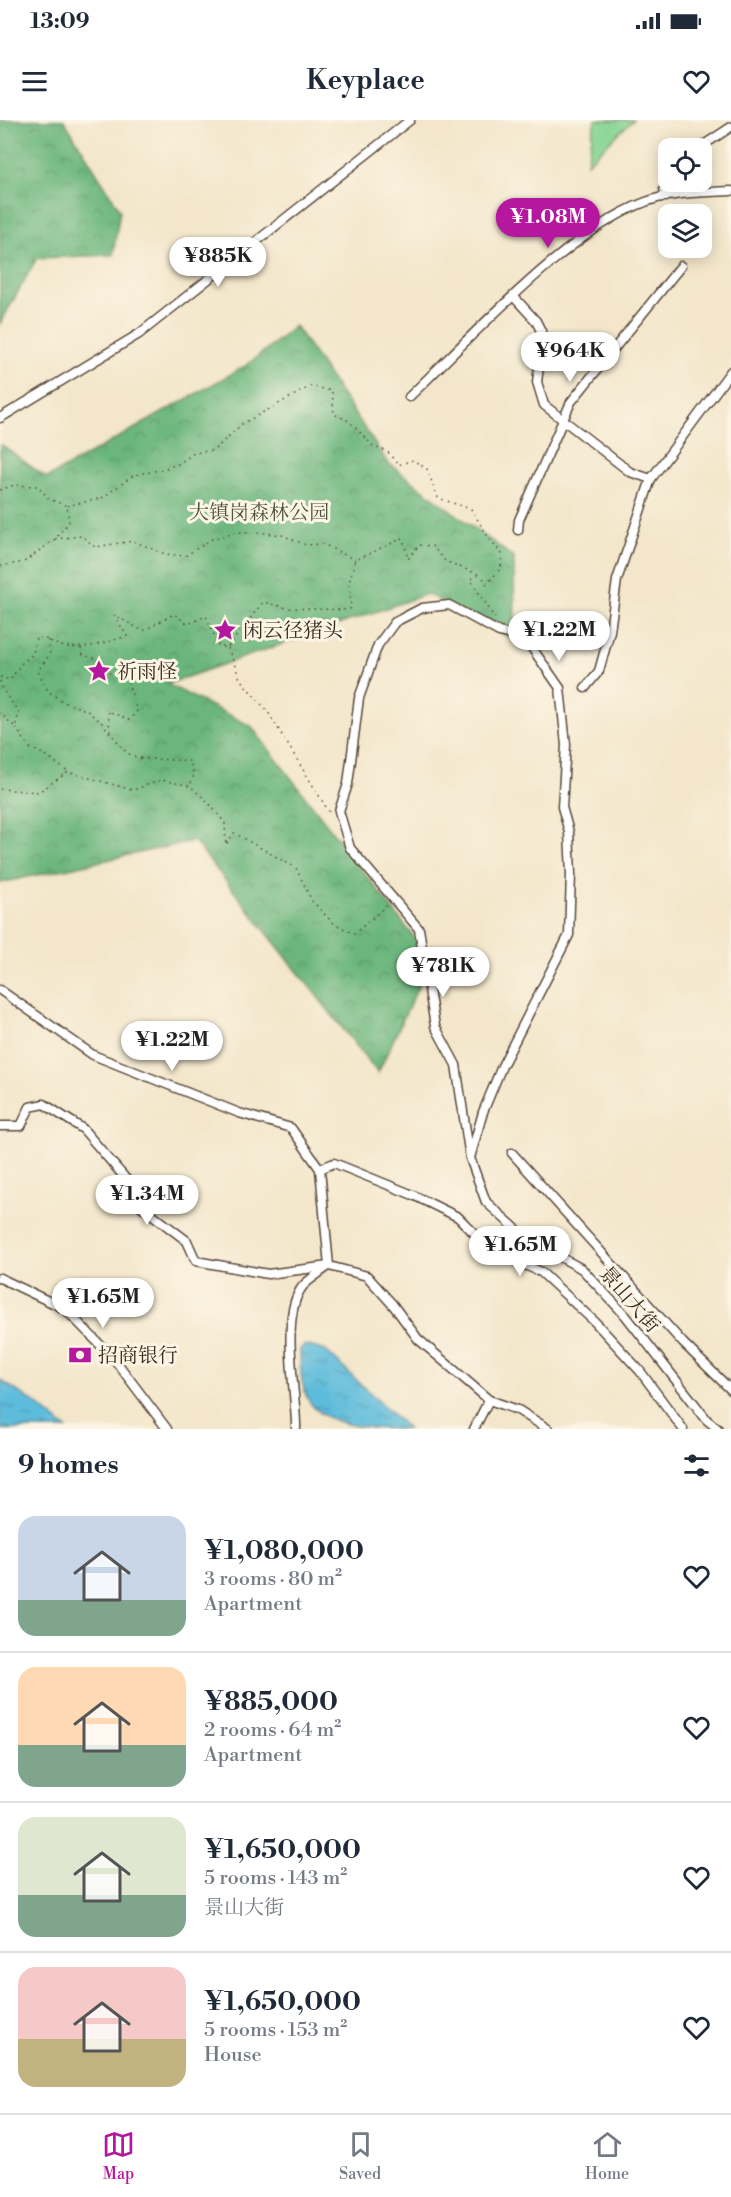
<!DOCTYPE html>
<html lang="en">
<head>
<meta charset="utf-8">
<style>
	:root { --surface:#fff; --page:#f2f2f3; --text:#1f2937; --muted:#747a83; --line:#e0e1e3; --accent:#b5179e }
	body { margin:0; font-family:"Libre Bodoni","Noto Serif SC",serif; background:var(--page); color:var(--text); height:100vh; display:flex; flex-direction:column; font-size:22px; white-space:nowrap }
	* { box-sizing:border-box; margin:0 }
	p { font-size:20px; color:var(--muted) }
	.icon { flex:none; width:33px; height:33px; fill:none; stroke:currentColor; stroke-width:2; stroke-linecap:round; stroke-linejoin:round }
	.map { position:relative; height:1309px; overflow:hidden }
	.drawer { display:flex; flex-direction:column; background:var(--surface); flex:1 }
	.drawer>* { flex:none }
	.controls { position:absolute; left:658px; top:18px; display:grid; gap:12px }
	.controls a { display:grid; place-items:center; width:54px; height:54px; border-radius:12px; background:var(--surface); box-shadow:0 3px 15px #0003; font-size:30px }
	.price { position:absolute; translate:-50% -51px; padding:0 14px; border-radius:21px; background:#fff; color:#222; font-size:20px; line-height:39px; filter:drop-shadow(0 2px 3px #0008) }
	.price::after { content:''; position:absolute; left:50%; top:36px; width:18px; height:14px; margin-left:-9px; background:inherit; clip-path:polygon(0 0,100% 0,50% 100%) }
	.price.selected { background:var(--accent); color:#fff }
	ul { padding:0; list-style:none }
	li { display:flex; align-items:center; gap:18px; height:150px; padding:0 18px }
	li+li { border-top:2px solid var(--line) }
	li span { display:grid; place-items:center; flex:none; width:168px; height:120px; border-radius:18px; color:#555 }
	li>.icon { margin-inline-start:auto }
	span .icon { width:72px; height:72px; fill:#fffc; stroke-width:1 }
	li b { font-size:26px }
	h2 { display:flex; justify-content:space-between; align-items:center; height:72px; padding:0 18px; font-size:26px }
	.status { display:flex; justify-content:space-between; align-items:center; height:42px; padding:0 30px; background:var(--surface); direction:ltr }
	.status svg { height:16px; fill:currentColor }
	header { display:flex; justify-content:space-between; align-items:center; height:78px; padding:0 18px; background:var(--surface); font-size:27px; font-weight:700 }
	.dock { display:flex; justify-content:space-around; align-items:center; height:84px; border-top:2px solid var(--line); background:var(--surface); font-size:16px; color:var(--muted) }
	.dock a { display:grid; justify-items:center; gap:3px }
	.dock .selected { color:var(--accent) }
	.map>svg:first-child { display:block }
	.green { fill:#84d493; stroke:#607f58; stroke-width:1.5 }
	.forest { fill:url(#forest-crowns); stroke:#53704e; stroke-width:1.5 }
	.water { fill:url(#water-ripples); stroke:#4c737c; stroke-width:1.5 }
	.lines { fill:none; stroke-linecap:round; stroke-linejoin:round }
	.minor-casing { stroke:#574638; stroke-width:11 }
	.path { stroke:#574638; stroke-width:1.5; stroke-dasharray:1.5 4.5; stroke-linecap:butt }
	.minor { stroke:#fff; stroke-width:8 }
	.labels { text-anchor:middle; stroke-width:6; stroke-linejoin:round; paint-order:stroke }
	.park-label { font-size:20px; fill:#4d543b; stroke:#fcf5e5 }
	.poi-label { font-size:20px; fill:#3b2a1e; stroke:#fcf5e5; text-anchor:start }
	.street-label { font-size:20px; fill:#3b2a1e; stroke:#fcf5e5 }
</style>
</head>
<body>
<div class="status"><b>13:09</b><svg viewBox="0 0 49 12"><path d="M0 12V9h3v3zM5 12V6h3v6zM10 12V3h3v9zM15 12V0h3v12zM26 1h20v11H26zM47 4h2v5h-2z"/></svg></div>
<header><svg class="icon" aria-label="menu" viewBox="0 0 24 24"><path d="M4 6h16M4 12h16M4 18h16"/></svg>Keyplace<svg class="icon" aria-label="heart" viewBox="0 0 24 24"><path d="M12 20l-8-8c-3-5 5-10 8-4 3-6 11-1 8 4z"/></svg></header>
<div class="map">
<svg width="731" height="1309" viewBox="0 0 731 1309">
	<defs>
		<pattern id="forest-crowns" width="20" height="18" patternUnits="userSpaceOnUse" patternTransform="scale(1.5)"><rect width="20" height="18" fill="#6bb67d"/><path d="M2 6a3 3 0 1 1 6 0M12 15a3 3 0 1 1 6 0" fill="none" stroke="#599466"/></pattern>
		<pattern id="water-ripples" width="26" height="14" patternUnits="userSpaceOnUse" patternTransform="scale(1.5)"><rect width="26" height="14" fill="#5dbcdb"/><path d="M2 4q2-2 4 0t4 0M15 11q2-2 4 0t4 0" fill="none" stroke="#4e99b1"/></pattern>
	</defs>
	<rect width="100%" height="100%" fill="#fcf5e5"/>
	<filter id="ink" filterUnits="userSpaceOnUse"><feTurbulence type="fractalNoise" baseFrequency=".0167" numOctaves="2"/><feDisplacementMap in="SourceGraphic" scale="12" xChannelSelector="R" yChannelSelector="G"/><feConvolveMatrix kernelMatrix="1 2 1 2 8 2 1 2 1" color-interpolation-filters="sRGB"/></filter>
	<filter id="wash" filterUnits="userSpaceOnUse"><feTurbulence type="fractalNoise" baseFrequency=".008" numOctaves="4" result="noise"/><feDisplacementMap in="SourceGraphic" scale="24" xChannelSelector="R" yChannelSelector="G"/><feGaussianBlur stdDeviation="1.35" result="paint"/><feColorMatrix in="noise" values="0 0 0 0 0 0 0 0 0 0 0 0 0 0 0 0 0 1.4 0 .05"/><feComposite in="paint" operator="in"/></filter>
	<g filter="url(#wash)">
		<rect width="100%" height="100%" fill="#f3e6ca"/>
		<!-- green -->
		<path class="green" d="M 595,0 L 633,0 L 587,43 Z"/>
		<!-- forest -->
		<g class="forest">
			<path d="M 0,0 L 64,0 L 120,90 L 113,135 L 37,138 L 0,204 Z"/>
			<path d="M 295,206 L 388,343 L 514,438 L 515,520 L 427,474 L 167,564 L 251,606 L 431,839 L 378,953 L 194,721 L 0,763 L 0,324 L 47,358 L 247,245 Z"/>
		</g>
		<!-- water -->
		<g class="water">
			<path d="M 305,1225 L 326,1231 L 408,1309 C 380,1309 331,1309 311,1284 C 300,1269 300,1246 300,1229 Z"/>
			<path d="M 0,1260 L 34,1282 L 67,1309 L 0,1309 Z"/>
		</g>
	</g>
	<g filter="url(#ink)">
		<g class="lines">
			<!-- minor casing -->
			<g class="minor-casing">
				<g id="minor">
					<path d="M 699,28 L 731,7"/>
					<path d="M 666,77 L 664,69 L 669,59"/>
					<path d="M 514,177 L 536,201 L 541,211 L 542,225 L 537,262 L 544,285 L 630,352 L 651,359"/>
					<path d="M 409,277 C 470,219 578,99 658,78 C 680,72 708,72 731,71"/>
					<path d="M 0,298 L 139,214 L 410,0"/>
					<path d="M 518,410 L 519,400 L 571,282 L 681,146"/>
					<path d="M 585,568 L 599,551 L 610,511 L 617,460 L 651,359 L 731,251"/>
					<path d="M 0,870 L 93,935 L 239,993 L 291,1008 L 320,1049 L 329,1146"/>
					<path d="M 0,1006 L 21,1006 L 30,987 L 44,984 L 83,1009 L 126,1059 L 141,1086 L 187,1121 L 196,1141 L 268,1154 L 329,1146 L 367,1156 L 393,1185 L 418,1219 L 489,1280 L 518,1290 L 548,1309"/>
					<path d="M 512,1033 L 683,1223 L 731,1270"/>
					<path d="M 470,1038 L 483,992 L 502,946 L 569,815 L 571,754 L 569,712 L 562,687 L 566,625 L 560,568 L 532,528 L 518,517 L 499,512 L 449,485 L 422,488 L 395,502 L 378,525 L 359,578 L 348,664 L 339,691 L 350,728 L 419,809 L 435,906 L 456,945 L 470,1038 L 486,1082 L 526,1118 L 582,1149 L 626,1196 L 707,1300 L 718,1309"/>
					<path d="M 320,1049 L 334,1043 L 413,1075 L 458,1097 L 491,1130 L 541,1152 L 595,1202 L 640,1251 L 683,1309"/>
					<path d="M 0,1158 L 65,1189 L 115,1240 L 167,1309"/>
					<path d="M 296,1309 C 297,1274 279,1195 303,1166 C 309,1159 320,1153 328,1146"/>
					<path d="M 474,1309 L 489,1280"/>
				</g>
			</g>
			<!-- path -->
			<g class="path">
				<path d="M 0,370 L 14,365 L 38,366 L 49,379 L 67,386 L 69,402 L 55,419 L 24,442 L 0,446"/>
				<path d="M 67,386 L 102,378 L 134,355 L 160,350 L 178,344 L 194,333 L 214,330 L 242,304 L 311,266 L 332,271 L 334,294 L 349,301 L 374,327 L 387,331 L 398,345 L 413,340 L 427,349 L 438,378 L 471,389 L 490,420 L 502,434 L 501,448 L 487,464 L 481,455"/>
				<path d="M 55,419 L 82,416 L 95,427 L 133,421 L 165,434 L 185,436 L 212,419 L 235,412 L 258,412 L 282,415 L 306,425 L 323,424 L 355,440"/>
				<path d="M 48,520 L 50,534 L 38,551 L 48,571 L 63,582 L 86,590 L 102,603 L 127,633 L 138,638 L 190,641 L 194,655 L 190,665"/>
				<path d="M 81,528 L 83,535 L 98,539 L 104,552 L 126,556 L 137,591 L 129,600 L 108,591 L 110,613"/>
				<path d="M 228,528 L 240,559 L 268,592 L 329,692"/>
				<path d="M 0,557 L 10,560 L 21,544 L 33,534 L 36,517 C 49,518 52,524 62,526 C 82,531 108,522 127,516 L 114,495 L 143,511 L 174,494 L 188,504 L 206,496 L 219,527 L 228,527 L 263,482 L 287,488 L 348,490 L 351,488 L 349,463 L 355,440 L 403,418 L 408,439 L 419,425 L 432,426 L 445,441 L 480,455 L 470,459 L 495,498"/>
				<path d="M 0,561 L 3,570 L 19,593 L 15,607 L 0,593"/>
				<path d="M 16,608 L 30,628 L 47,636 L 68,652"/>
				<path d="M 0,669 L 38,672 L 68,652 L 133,670 L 162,660 L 190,666 L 208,682 L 225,703 L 226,725 L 234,713 L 296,748 L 312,781 L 332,802 L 354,814 L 387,785"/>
			</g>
			<!-- minor -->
			<use href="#minor" class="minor"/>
		</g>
	</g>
	<!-- icons -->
	<defs>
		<g id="sight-bare" transform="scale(1.8)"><path d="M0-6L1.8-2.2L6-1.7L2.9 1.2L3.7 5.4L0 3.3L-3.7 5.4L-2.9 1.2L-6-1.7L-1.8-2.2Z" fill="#b5179e" stroke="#fcf5e5" stroke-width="2.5" paint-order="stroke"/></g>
		<g id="bank-bare" transform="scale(1.8)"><path d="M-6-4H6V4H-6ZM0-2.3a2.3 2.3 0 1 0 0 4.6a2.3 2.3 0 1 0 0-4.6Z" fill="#b5179e" stroke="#fcf5e5" stroke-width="2.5" paint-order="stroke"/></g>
	</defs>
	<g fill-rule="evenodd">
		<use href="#sight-bare" x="225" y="510"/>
		<use href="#sight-bare" x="99" y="551"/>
		<use href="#bank-bare" x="80" y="1235"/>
	</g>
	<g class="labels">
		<!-- park labels -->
		<g class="park-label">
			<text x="259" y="399">大镇岗森林公园</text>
		</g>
		<!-- poi labels -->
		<g class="poi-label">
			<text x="243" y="517">闲云径猪头</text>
			<text x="117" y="558">祈雨怪</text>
			<text x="98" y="1242">招商银行</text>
		</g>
		<!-- street labels -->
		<g class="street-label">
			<text transform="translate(630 1179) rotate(49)" y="7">景山大街</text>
		</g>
	</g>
</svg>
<div class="controls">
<a><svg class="icon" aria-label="locate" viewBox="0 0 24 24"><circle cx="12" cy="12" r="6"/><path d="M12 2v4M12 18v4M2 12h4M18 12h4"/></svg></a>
<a><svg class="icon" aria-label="layers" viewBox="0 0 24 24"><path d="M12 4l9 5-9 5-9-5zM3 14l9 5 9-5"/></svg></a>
</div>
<b class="price selected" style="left:548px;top:129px">¥1.08M</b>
<b class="price" style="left:218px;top:168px">¥885K</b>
<b class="price" style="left:570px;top:263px">¥964K</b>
<b class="price" style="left:559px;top:542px">¥1.22M</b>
<b class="price" style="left:443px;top:878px">¥781K</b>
<b class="price" style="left:172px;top:952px">¥1.22M</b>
<b class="price" style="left:147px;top:1106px">¥1.34M</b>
<b class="price" style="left:520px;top:1157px">¥1.65M</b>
<b class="price" style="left:103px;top:1209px">¥1.65M</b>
</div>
<section class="drawer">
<h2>9 homes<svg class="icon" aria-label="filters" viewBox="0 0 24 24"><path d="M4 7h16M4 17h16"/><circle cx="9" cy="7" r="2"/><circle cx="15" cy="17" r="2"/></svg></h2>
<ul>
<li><span style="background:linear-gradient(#c9d6e8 70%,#7fa58c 0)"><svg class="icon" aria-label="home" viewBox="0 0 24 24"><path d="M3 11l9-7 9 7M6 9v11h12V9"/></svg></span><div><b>¥1,080,000</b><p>3 rooms · 80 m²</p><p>Apartment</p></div><svg class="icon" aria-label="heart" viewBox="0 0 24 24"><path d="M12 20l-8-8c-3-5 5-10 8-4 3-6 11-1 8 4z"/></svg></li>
<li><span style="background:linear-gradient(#ffd9b3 65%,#7fa58c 0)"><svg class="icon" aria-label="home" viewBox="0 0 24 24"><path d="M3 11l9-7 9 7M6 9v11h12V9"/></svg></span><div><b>¥885,000</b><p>2 rooms · 64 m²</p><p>Apartment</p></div><svg class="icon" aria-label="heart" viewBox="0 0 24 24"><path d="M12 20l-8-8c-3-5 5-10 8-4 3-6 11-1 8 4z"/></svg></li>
<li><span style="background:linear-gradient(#dfe7d0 65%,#7fa58c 0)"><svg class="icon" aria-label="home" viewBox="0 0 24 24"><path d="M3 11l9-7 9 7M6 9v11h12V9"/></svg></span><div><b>¥1,650,000</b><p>5 rooms · 143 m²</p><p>景山大街</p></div><svg class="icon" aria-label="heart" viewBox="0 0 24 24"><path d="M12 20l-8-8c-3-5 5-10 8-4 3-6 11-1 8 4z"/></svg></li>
<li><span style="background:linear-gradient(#f6c9c9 60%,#c2b280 0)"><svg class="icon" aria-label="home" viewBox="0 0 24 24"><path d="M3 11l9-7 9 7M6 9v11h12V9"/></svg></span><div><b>¥1,650,000</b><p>5 rooms · 153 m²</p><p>House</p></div><svg class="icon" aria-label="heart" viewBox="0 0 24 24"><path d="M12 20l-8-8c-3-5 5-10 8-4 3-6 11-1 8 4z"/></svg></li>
</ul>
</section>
<nav class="dock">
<a class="selected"><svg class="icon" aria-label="map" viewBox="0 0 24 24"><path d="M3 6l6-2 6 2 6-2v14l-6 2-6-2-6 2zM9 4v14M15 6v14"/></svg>Map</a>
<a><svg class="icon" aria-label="saved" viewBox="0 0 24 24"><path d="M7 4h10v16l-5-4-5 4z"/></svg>Saved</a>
<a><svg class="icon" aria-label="home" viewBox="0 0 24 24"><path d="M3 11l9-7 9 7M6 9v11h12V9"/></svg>Home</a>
</nav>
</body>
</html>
